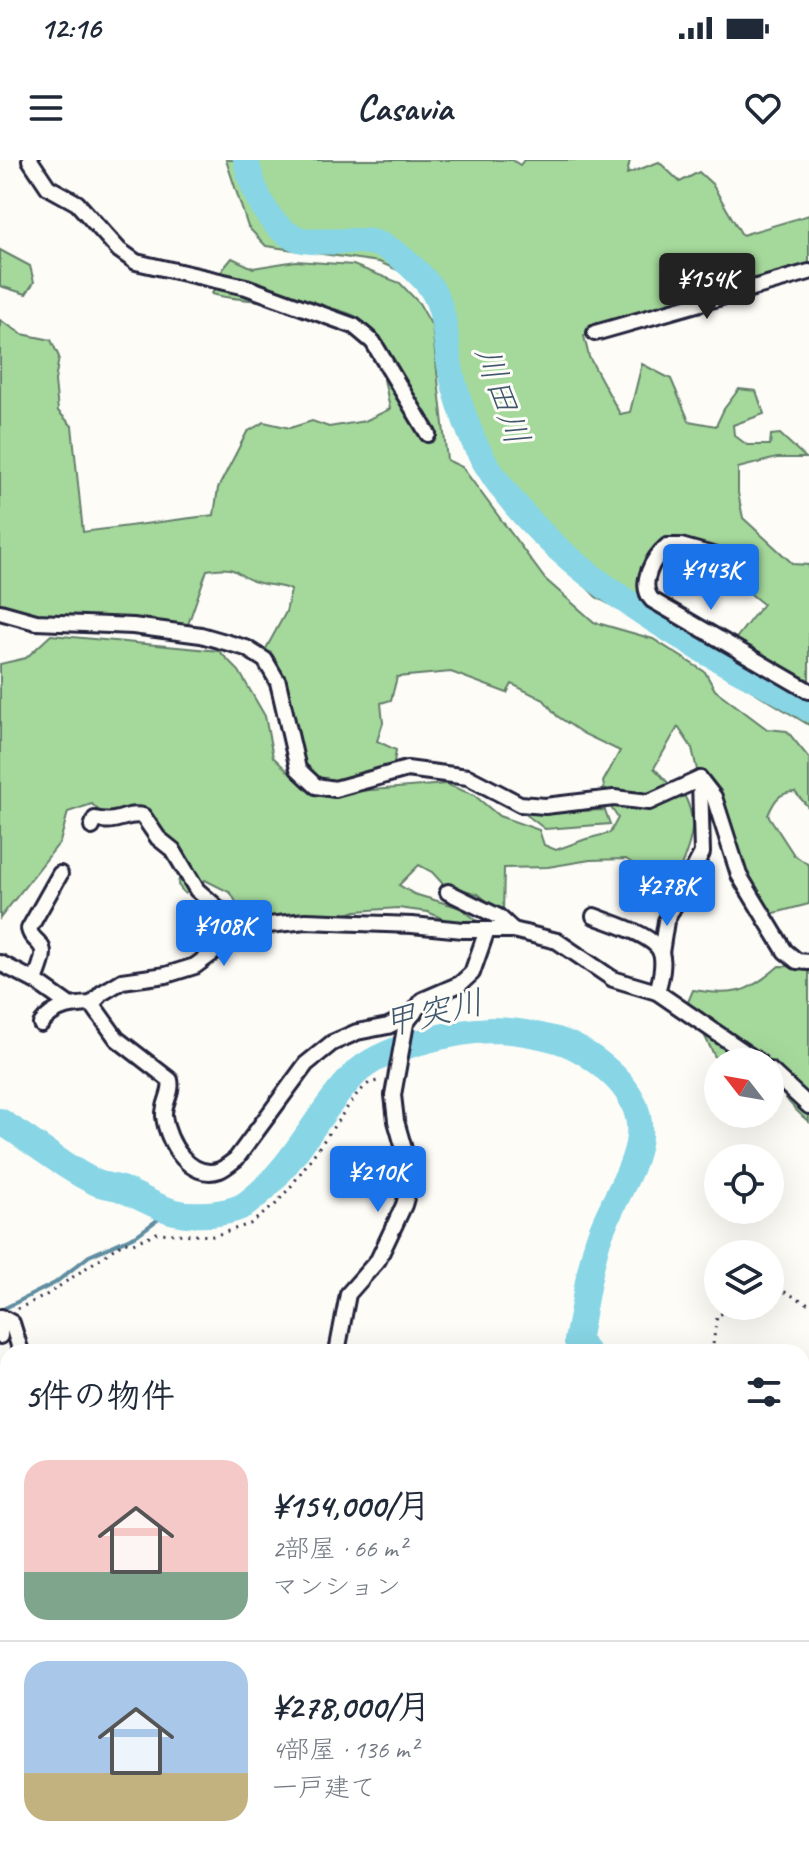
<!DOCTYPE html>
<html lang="ja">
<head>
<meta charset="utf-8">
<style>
	:root { --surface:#fff; --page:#f6f6f7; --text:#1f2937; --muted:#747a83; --line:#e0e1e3; --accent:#1a73e8 }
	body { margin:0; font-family:Caveat,"Klee One",sans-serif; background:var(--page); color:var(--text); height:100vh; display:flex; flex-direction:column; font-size:30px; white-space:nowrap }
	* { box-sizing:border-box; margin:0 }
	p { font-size:26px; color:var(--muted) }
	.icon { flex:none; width:44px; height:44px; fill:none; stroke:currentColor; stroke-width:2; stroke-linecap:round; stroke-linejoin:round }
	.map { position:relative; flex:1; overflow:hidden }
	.panel { position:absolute; left:0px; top:1184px; width:810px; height:512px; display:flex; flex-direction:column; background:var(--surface); border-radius:24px 24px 0 0; box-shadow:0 8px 32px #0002 }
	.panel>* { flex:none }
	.needle { width:52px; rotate:301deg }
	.tools { position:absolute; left:704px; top:888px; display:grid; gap:16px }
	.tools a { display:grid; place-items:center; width:80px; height:80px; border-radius:50%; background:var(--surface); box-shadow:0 8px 32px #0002; font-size:40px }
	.price { position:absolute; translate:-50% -68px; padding:0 18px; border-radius:8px; background:var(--accent); color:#fff; font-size:26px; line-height:52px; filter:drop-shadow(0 2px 4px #0008) }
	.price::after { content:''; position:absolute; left:50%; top:48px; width:24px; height:18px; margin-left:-12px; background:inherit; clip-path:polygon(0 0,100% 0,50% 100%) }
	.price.selected { background:#222; color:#fff }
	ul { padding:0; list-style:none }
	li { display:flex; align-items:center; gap:24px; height:200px; padding:0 24px }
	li+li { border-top:2px solid var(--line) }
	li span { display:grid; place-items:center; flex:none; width:224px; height:160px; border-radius:24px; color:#555 }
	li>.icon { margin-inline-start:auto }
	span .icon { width:96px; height:96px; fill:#fffc; stroke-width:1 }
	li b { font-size:34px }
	h2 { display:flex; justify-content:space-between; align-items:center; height:96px; padding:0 24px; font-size:34px }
	.status { display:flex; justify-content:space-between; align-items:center; height:56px; padding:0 40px; background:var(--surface); direction:ltr }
	.status svg { height:22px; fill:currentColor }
	header { display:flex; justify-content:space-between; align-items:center; height:104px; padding:0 24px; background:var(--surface); font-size:36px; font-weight:700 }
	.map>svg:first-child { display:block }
	.green { fill:#a5d99b; stroke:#647e6b; stroke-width:2 }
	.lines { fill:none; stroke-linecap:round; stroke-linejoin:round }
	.stream { stroke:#5f8da1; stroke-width:4 }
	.river { stroke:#87d5e5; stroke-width:26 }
	.street-casing { stroke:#22223b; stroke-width:20 }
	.highway-casing { stroke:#22223b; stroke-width:32 }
	.path { stroke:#22223b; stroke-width:3; stroke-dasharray:2 6; stroke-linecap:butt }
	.street { stroke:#fdfcf7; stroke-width:14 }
	.highway { stroke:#fdde96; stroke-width:26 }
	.labels { text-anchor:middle; stroke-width:6; stroke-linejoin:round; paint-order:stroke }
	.water-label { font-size:34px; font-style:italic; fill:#40586e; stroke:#fdfcf7 }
</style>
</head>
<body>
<div class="status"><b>12:16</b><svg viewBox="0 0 49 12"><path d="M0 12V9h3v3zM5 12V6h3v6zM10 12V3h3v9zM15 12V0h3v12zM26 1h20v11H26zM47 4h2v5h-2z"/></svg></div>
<header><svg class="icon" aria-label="menu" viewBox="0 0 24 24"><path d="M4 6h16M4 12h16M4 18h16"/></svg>Casavia<svg class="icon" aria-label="heart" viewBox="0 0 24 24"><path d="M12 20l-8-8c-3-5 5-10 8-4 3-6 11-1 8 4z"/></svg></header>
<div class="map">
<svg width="809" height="1696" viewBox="0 0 809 1696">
	<rect width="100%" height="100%" fill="#fdfcf7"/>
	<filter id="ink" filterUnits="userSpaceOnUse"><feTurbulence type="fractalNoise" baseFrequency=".0125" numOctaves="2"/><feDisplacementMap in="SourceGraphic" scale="16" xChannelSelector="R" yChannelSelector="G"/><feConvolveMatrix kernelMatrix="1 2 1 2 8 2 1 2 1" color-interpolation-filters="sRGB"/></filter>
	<g filter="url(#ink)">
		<!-- green -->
		<g class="green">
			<path d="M 226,0 L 512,0 L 520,5 L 524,0 L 630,0 L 627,14 L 659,2 L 680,22 L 699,12 L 712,24 L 742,75 L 809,55 L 809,113 L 584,176 L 589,197 L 620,254 L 630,252 L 642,204 L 671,219 L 689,261 L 716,266 L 724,249 L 739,229 L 756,231 L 764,254 L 733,265 L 734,275 L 747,285 L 770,285 L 771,275 L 780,274 L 806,298 L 777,298 L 738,308 L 738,333 L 743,358 L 793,404 L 809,405 L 809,565 L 728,516 L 726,491 L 763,444 C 727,415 708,393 659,396 L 631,456 L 596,437 L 573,413 L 526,343 L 472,296 L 463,282 L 433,149 L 407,114 L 379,102 L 266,86 L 248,67 Z"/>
			<path d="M 0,90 L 30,106 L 34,122 L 26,134 L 0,126 Z"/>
			<path d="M 232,98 L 253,108 L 296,101 L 353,105 L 400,123 L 419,143 L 432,166 L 447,300 L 462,307 L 545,419 L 594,462 L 653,479 L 705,512 L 715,530 L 767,569 L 787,571 L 809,598 L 809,648 L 795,632 C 779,632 774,641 768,655 L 794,695 L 809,705 L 809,744 L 759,757 L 735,728 L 697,610 L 692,588 L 678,567 L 654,608 L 672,627 L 641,636 L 606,636 L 603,622 L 620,591 L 584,574 L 557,556 L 544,540 L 512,524 L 507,533 L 451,512 L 397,517 L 391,540 L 381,543 L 383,563 L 377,581 L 396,590 L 392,614 L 330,622 L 312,615 L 300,604 L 291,572 L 266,520 L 262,496 L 286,452 L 291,430 C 280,425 271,426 260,423 C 233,417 243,404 207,410 L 185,473 L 0,455 L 0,160 L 22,174 L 51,180 L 59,197 L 55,221 L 58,251 L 72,266 L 83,372 L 214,355 L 218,328 L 247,272 L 264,262 L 290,268 L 312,261 L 329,267 L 365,261 L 390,249 C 387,233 376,176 367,165 C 343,137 250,146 212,134 L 223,109 Z"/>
			<path d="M 51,475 L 219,491 L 239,511 L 265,556 L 273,597 L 297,620 L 323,634 L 446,624 L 474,635 L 499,656 L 539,670 L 544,685 L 556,690 L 586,679 L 610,673 L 618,658 L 608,643 L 683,633 C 700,663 690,684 678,714 L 639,708 L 626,699 L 590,700 L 548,707 L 504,708 L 503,754 L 478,734 L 443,724 L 432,712 L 419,705 L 399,725 L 414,734 L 461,748 L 477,761 L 452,763 L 428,752 L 398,748 L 356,751 L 314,766 L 233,771 L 240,749 L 231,733 L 205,720 L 185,734 L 178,725 L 180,712 L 171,698 L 149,678 L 137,655 L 105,657 L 92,644 L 68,652 L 60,682 L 0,758 L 0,504 L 26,498 Z"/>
			<path d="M 605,650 L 610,664 L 545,669 L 524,653 Z"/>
			<path d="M 779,806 L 809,807 L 809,962 C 793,949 770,923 770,902 L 726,902 L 715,897 L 688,842 L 693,830 C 735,836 747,834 779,806 Z"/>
			<path d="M 0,1359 L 8,1374 L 8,1616 L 0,1622 L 0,1583 L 7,1550 L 0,1547 Z"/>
			<path d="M 802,1662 L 809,1662 C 809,1696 796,1696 762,1696 L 767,1688 L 802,1688 Z"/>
			<path d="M 250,1688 L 635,1688 L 638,1696 L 238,1696 Z"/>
		</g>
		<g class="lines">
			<!-- stream -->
			<path class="stream" d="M 1,1150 L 55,1123 L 89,1096 L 137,1075 L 168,1052"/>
			<!-- river -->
			<g class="river">
				<path d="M 246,0 C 253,30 269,73 303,80 C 325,84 348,79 370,82 C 390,85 411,105 424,119 C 448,144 444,180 451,211 C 455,231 467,268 476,286 C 524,380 620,440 708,493 C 741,512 776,528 809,549"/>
				<path d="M 0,961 C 32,981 63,1007 97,1023 C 105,1026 113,1026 121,1029 C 154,1042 167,1057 206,1054 C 217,1054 238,1050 246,1044 C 292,1011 316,953 355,914 C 382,887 454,871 491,870 C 513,870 536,874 557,880 C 577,886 598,900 613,915 C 672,971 616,1024 598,1080 C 588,1112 584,1147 577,1181 L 587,1192"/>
				<path d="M 802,1281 L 809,1285"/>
			</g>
			<!-- street casing -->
			<g class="street-casing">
				<g id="street">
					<path d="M 30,0 L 48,27 L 77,43 L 119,90 L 136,102 L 246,127 L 354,166 L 373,182 L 428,274"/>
					<path d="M 595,173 L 809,112"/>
					<path d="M 727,399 L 681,386 L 667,386 C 653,398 638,424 652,440 L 809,531"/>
					<path d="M 0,452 L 36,462 L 133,466 L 201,475 L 246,488 L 265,500 L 278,522 L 298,609 L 316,626 L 335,629 L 407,609 L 468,617 L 520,644 L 545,646 L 614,638 L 649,642 L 700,619 L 714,637 L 739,715 L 785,791 L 797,801 L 809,802"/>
					<path d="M 92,667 L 95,659 C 117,665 126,652 143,656 L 158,678 L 173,690 L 197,730 L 227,756 L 236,776"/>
					<path d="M 448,732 L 499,757 L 513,770"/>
					<path d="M 594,756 C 611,763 655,775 661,793 C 665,805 660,821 657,832"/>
					<path d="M 661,793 L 666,761 L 702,693 L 700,619"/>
					<path d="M 0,803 L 35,821 L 69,845"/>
					<path d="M 35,821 C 38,811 47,794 41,786 C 36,778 31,779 29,769 L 60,714"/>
					<path d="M 414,853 L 388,866 L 357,872 L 332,883 L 306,904 L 236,999 C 232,1002 225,1008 220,1010 C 190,1021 167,982 164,956 C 163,943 173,933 170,920 L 117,879 L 92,844 L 102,833 L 122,821 L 166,815 L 195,806 L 241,772 L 259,766 L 306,761 L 412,765 L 463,770 L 513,770 L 557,781 L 613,819 L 657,832 L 759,902"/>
					<path d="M 41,864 C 54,846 72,845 92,844"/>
					<path d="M 770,910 L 809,946"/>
					<path d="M 0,1176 L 1,1157 L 12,1163 L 21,1192"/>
					<path d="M 337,1192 L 348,1134 L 378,1100 L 404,1045 L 412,1017 L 396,961 L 393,935 L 406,863 L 423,840 L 460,824 L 472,813 L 487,770"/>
					<path d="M 0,1341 L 8,1347"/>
					<path d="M 802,1570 L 809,1566"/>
					<path d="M 802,1636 L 809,1649"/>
					<path d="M 802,1667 L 809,1659"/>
					<path d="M 649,1688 L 656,1696"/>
					<path d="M 349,1696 L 369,1691 L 407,1696"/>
					<path d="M 483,1696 L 494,1688"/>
					<path d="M 693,1696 L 697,1688"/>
					<path d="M 766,1696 L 778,1688"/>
				</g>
			</g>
			<!-- highway casing -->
			<g class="highway-casing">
				<g id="highway">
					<path d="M 802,1431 L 809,1435"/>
					<path d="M 0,1632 L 8,1627"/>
				</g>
			</g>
			<!-- path -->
			<g class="path">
				<path d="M 770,1129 L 775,1127 L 809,1144"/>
				<path d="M 17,1149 L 45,1136 L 124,1082 L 133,1083 L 157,1073 L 213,1076 L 250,1064 L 275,1045 L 292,1025 L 357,934 L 369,923 L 382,920"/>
				<path d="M 712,1192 L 717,1156 L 737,1146"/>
				<path d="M 802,1240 L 809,1242"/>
			</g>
			<!-- street -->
			<use href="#street" class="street"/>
			<!-- highway -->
			<use href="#highway" class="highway"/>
		</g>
	</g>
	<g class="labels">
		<!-- water labels -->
		<g class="water-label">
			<text transform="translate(503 235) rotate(71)" y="12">川田川</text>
			<text transform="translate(433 852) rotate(-13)" y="12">甲突川</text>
		</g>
	</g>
</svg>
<div class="tools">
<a><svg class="needle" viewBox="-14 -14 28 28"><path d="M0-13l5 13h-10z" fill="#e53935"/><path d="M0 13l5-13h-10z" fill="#747a83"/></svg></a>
<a><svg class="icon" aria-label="locate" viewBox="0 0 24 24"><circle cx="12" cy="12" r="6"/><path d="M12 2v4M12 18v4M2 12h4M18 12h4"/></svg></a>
<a><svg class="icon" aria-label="layers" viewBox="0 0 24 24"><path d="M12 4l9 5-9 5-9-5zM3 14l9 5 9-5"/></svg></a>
</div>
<b class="price selected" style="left:707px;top:161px">¥154K</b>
<b class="price" style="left:711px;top:452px">¥143K</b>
<b class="price" style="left:667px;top:768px">¥278K</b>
<b class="price" style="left:224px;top:808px">¥108K</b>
<b class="price" style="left:378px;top:1054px">¥210K</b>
<section class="panel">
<h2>5件の物件<svg class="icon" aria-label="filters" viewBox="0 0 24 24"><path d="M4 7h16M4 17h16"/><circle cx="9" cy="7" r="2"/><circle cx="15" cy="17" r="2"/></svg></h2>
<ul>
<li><span style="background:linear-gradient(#f6c9c9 70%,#7fa58c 0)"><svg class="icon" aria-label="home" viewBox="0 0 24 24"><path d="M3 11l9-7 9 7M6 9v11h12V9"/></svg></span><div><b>¥154,000/月</b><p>2部屋 · 66 m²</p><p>マンション</p></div></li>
<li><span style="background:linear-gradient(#a9c7e8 70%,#c2b280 0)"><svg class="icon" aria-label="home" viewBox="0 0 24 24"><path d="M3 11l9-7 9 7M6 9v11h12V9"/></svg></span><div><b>¥278,000/月</b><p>4部屋 · 136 m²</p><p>一戸建て</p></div></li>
</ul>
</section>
</div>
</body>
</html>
